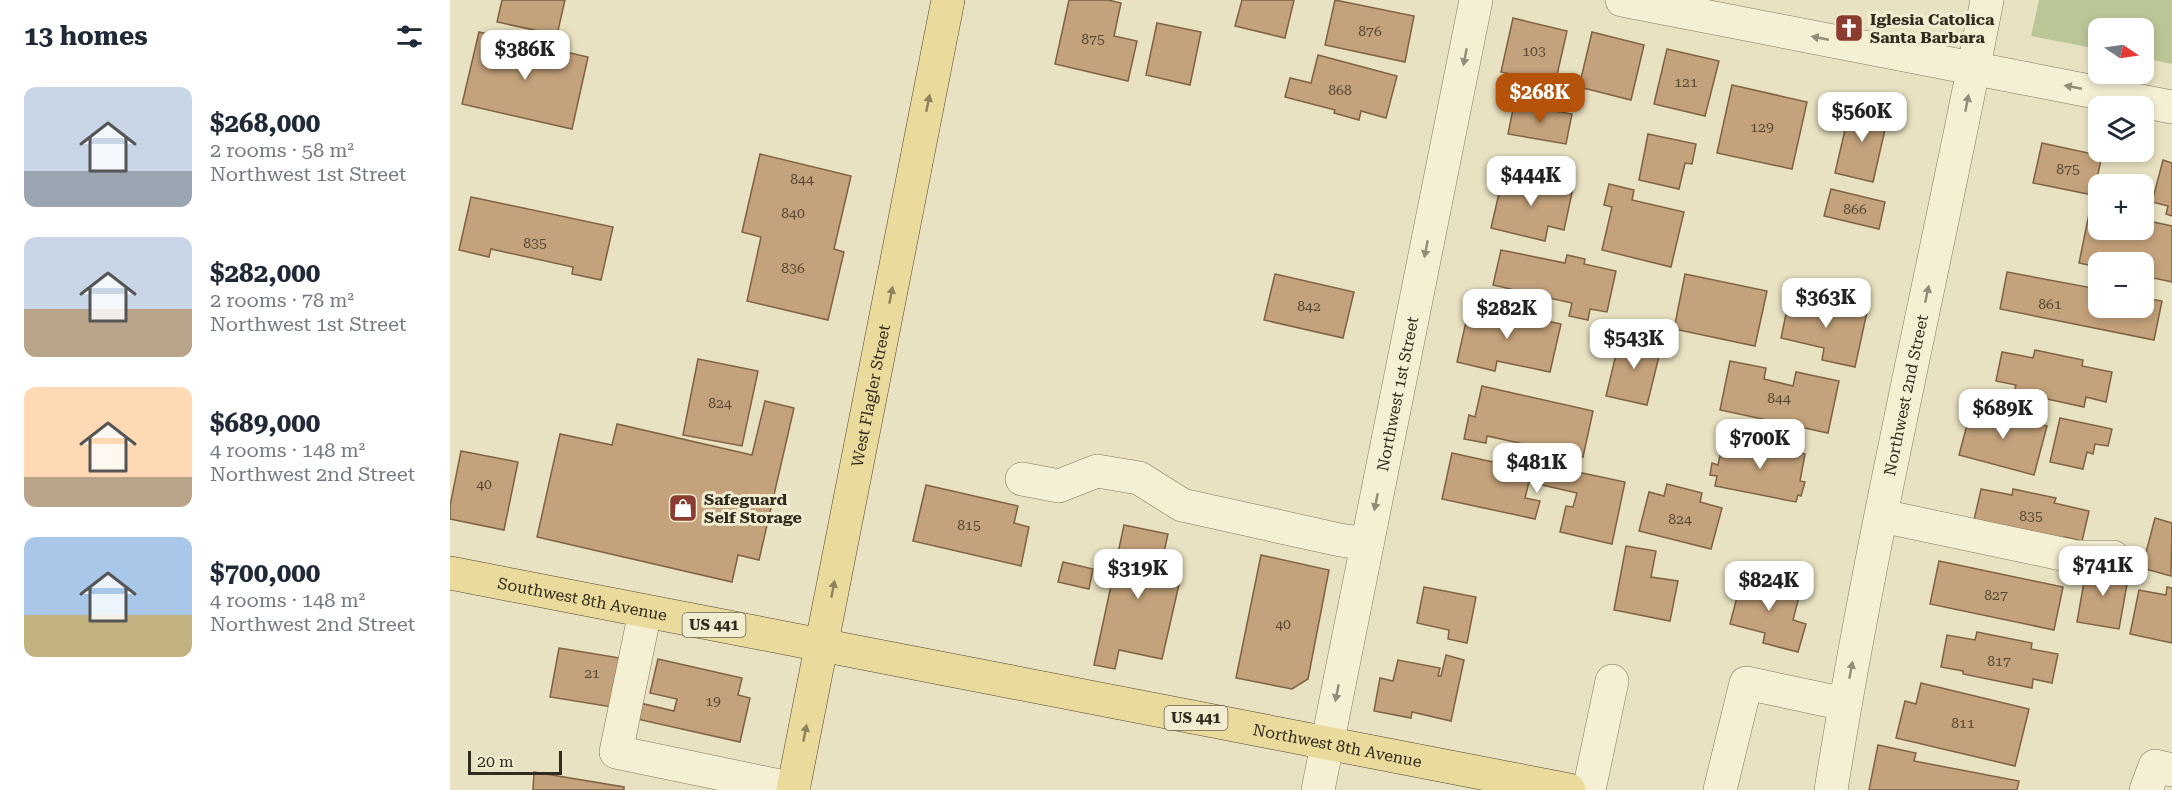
<!DOCTYPE html>
<html lang="en">
<head>
<meta charset="utf-8">
<style>
	:root { --surface:#fff; --page:#f2f2f3; --text:#1f2937; --muted:#747a83; --accent:#b45309 }
	body { margin:0; font-family:"Roboto Serif",serif; background:var(--page); color:var(--text); height:100vh; display:flex; flex-direction:column; font-size:22px; white-space:nowrap }
	* { box-sizing:border-box; margin:0 }
	p { font-size:20px; color:var(--muted) }
	.icon { flex:none; width:33px; height:33px; fill:none; stroke:currentColor; stroke-width:2; stroke-linecap:round; stroke-linejoin:round }
	.map { position:relative; flex:1; overflow:hidden }
	.side { display:flex; flex-direction:column; background:var(--surface); width:450px }
	.side>* { flex:none }
	.needle { width:39px; rotate:103deg }
	.buttons { position:absolute; left:1638px; top:18px; display:grid; gap:12px }
	.buttons a { display:grid; place-items:center; width:66px; height:66px; border-radius:12px; background:var(--surface); box-shadow:0 3px 9px #0003; font-size:30px }
	.scale { position:absolute; left:18px; bottom:15px; width:94px; box-sizing:border-box; padding-left:6px; border:3px solid #322a1e; border-top:0; font-size:16px; line-height:21px; white-space:nowrap; color:#322a1e; -webkit-text-stroke:4px #f2ecd0; paint-order:stroke }
	.price { position:absolute; translate:-50% -51px; padding:0 14px; border-radius:12px; background:#fff; color:#222; font-size:20px; line-height:39px; filter:drop-shadow(0 2px 3px #0008) }
	.price::after { content:''; position:absolute; left:50%; top:36px; width:18px; height:14px; margin-left:-9px; background:inherit; clip-path:polygon(0 0,100% 0,50% 100%) }
	.price.active { background:var(--accent); color:#fff }
	ul { padding:0; list-style:none }
	li { display:flex; align-items:center; gap:18px; height:150px; padding:0 24px }
	li span { display:grid; place-items:center; flex:none; width:168px; height:120px; border-radius:12px; color:#555 }
	li>.icon { margin-inline-start:auto }
	span .icon { width:72px; height:72px; fill:#fffc; stroke-width:1 }
	li b { font-size:26px }
	h2 { display:flex; justify-content:space-between; align-items:center; height:72px; padding:0 24px; font-size:26px }
	main { display:flex; flex:1; min-height:0 }
	.map>svg:first-child { display:block }
	.green { fill:#bbc697 }
	.building { fill:#c4a27b; stroke:#7e6243; stroke-width:1.5 }
	.lines { fill:none; stroke-linecap:round; stroke-linejoin:round }
	.minor-casing { stroke:#81745b; stroke-width:34 }
	.major-casing { stroke:#4f422f; stroke-width:34 }
	.minor { stroke:#f5efd4; stroke-width:33 }
	.major { stroke:#eadb9c; stroke-width:33 }
	.oneway { fill:#948c79 }
	.oneway2 { fill:#8e825d }
	.labels { text-anchor:middle; stroke-width:6; stroke-linejoin:round; paint-order:stroke }
	.number-label { font-size:14px; fill:#564835 }
	.shield { fill:#f2ecd0; stroke:#6c6453; stroke-width:1.5 }
	.shield-label { font-size:15px; font-weight:bold; fill:#322a1e }
	.poi-label { font-size:16px; font-weight:bold; fill:#322a1e; stroke:#f2ecd0; text-anchor:start }
	.street-label { font-size:16px; fill:#322a1e; stroke:#f2ecd0 }
</style>
</head>
<body>
<main>
<section class="side">
<h2>13 homes<svg class="icon" aria-label="filters" viewBox="0 0 24 24"><path d="M4 7h16M4 17h16"/><circle cx="9" cy="7" r="2"/><circle cx="15" cy="17" r="2"/></svg></h2>
<ul>
<li><span style="background:linear-gradient(#c9d6e8 70%,#9aa5b1 0)"><svg class="icon" aria-label="home" viewBox="0 0 24 24"><path d="M3 11l9-7 9 7M6 9v11h12V9"/></svg></span><div><b>$268,000</b><p>2 rooms · 58 m²</p><p>Northwest 1st Street</p></div></li>
<li><span style="background:linear-gradient(#c9d6e8 60%,#b9a48a 0)"><svg class="icon" aria-label="home" viewBox="0 0 24 24"><path d="M3 11l9-7 9 7M6 9v11h12V9"/></svg></span><div><b>$282,000</b><p>2 rooms · 78 m²</p><p>Northwest 1st Street</p></div></li>
<li><span style="background:linear-gradient(#ffd9b3 75%,#b9a48a 0)"><svg class="icon" aria-label="home" viewBox="0 0 24 24"><path d="M3 11l9-7 9 7M6 9v11h12V9"/></svg></span><div><b>$689,000</b><p>4 rooms · 148 m²</p><p>Northwest 2nd Street</p></div></li>
<li><span style="background:linear-gradient(#a9c7e8 65%,#c2b280 0)"><svg class="icon" aria-label="home" viewBox="0 0 24 24"><path d="M3 11l9-7 9 7M6 9v11h12V9"/></svg></span><div><b>$700,000</b><p>4 rooms · 148 m²</p><p>Northwest 2nd Street</p></div></li>
</ul>
</section>
<div class="map">
<svg width="1722" height="790" viewBox="0 0 1722 790">
	<rect width="100%" height="100%" fill="#e9e2c2"/>
	<!-- green -->
	<path class="green" d="M 1589,0 L 1722,0 L 1722,64 L 1694,58 L 1694,28 L 1648,28 L 1648,49 L 1581,36 Z"/>
	<!-- building -->
	<g class="building">
		<path d="M 52,0 L 115,0 L 107,35 L 47,22 Z"/>
		<path d="M 619,0 L 658,0 L 671,3 L 664,36 L 687,41 L 678,81 L 605,64 Z"/>
		<path d="M 792,0 L 844,0 L 835,38 L 785,26 Z"/>
		<path d="M 885,0 L 964,16 L 955,62 L 875,45 Z"/>
		<path d="M 1063,18 L 1117,31 L 1105,84 L 1051,72 Z"/>
		<path d="M 707,23 L 751,32 L 740,85 L 696,75 Z"/>
		<path d="M 29,32 L 138,57 L 122,129 L 12,104 Z"/>
		<path d="M 1142,32 L 1194,45 L 1181,100 L 1129,87 Z"/>
		<path d="M 1217,49 L 1269,61 L 1255,116 L 1204,104 Z"/>
		<path d="M 868,55 L 947,76 L 936,118 L 911,111 L 909,120 L 884,113 L 885,110 L 835,97 L 840,78 L 861,83 Z"/>
		<path d="M 1282,85 L 1357,102 L 1342,169 L 1267,153 Z"/>
		<path d="M 1064,104 L 1122,114 L 1116,144 L 1058,134 Z"/>
		<path d="M 1401,104 L 1439,112 L 1423,182 L 1385,173 Z"/>
		<path d="M 1198,134 L 1246,144 L 1242,164 L 1235,163 L 1229,189 L 1189,180 Z"/>
		<path d="M 1592,143 L 1652,156 L 1643,195 L 1583,183 Z"/>
		<path d="M 310,154 L 401,176 L 384,249 L 394,252 L 378,320 L 297,301 L 311,237 L 292,232 Z"/>
		<path d="M 1713,160 L 1722,163 L 1722,216 L 1716,214 L 1718,206 L 1702,202 Z"/>
		<path d="M 1064,174 L 1123,188 L 1114,230 L 1098,226 L 1095,241 L 1041,228 L 1053,176 L 1063,178 Z"/>
		<path d="M 1159,184 L 1184,190 L 1182,200 L 1234,212 L 1221,267 L 1152,250 L 1162,207 L 1154,205 Z"/>
		<path d="M 1381,189 L 1435,202 L 1429,229 L 1374,216 Z"/>
		<path d="M 21,197 L 163,227 L 151,280 L 122,274 L 123,267 L 41,249 L 39,257 L 9,250 Z"/>
		<path d="M 1640,209 L 1648,211 L 1648,230 L 1694,230 L 1694,220 L 1722,226 L 1722,282 L 1694,276 L 1694,262 L 1648,262 L 1648,267 L 1629,263 Z"/>
		<path d="M 1051,250 L 1115,263 L 1117,255 L 1135,259 L 1134,264 L 1166,271 L 1157,312 L 1140,309 L 1138,320 L 1119,316 L 1122,303 L 1081,294 L 1078,306 L 1062,303 L 1065,290 L 1043,285 Z"/>
		<path d="M 1557,272 L 1648,289 L 1648,308 L 1694,308 L 1694,298 L 1712,301 L 1704,340 L 1550,309 Z"/>
		<path d="M 825,274 L 904,292 L 893,338 L 814,320 Z"/>
		<path d="M 1235,274 L 1317,291 L 1305,346 L 1224,329 Z"/>
		<path d="M 1340,295 L 1417,312 L 1405,367 L 1372,360 L 1374,348 L 1331,338 Z"/>
		<path d="M 1020,304 L 1111,324 L 1100,372 L 1047,361 L 1045,371 L 1007,362 Z"/>
		<path d="M 1171,334 L 1212,344 L 1197,405 L 1156,396 Z"/>
		<path d="M 1585,350 L 1633,360 L 1632,366 L 1662,372 L 1656,402 L 1636,397 L 1634,407 L 1564,392 L 1566,385 L 1546,381 L 1552,352 L 1583,358 Z"/>
		<path d="M 248,359 L 308,371 L 292,446 L 233,435 Z"/>
		<path d="M 1280,361 L 1316,368 L 1314,379 L 1343,386 L 1346,372 L 1389,381 L 1378,433 L 1270,410 Z"/>
		<path d="M 1032,386 L 1143,411 L 1133,457 L 1037,436 L 1036,443 L 1014,439 L 1019,415 L 1025,417 Z"/>
		<path d="M 315,401 L 344,408 L 309,560 L 288,555 L 282,582 L 87,537 L 110,434 L 162,445 L 167,424 L 302,455 Z"/>
		<path d="M 1522,406 L 1597,426 L 1584,475 L 1509,455 Z"/>
		<path d="M 1610,418 L 1662,429 L 1658,446 L 1645,444 L 1643,454 L 1637,452 L 1633,469 L 1600,462 Z"/>
		<path d="M 1274,438 L 1355,454 L 1350,481 L 1355,482 L 1351,496 L 1348,495 L 1346,502 L 1265,486 L 1267,476 L 1260,475 L 1262,463 L 1268,465 Z"/>
		<path d="M 11,451 L 68,462 L 54,530 L 0,519 L 0,506 Z"/>
		<path d="M 1002,453 L 1079,470 L 1080,462 L 1175,482 L 1162,544 L 1110,532 L 1116,506 L 1123,507 L 1127,493 L 1079,482 L 1075,498 L 1090,501 L 1085,519 L 992,499 Z"/>
		<path d="M 1217,484 L 1252,493 L 1250,502 L 1272,508 L 1261,549 L 1189,531 L 1199,492 L 1214,496 Z"/>
		<path d="M 476,485 L 568,506 L 564,523 L 579,527 L 571,566 L 463,541 Z"/>
		<path d="M 1531,489 L 1562,495 L 1563,489 L 1606,498 L 1604,503 L 1639,511 L 1632,541 L 1614,537 L 1612,548 L 1524,520 Z"/>
		<path d="M 1705,518 L 1722,523 L 1721,576 L 1692,568 Z"/>
		<path d="M 674,525 L 718,534 L 709,575 L 730,580 L 712,659 L 669,650 L 665,669 L 644,665 Z"/>
		<path d="M 1176,546 L 1206,551 L 1201,577 L 1228,581 L 1220,621 L 1164,610 Z"/>
		<path d="M 811,555 L 879,570 L 858,679 L 842,689 L 786,678 Z"/>
		<path d="M 1489,561 L 1613,587 L 1604,630 L 1480,604 Z"/>
		<path d="M 613,562 L 643,569 L 639,589 L 608,582 Z"/>
		<path d="M 1637,565 L 1679,573 L 1669,629 L 1627,622 Z"/>
		<path d="M 1293,574 L 1351,589 L 1343,620 L 1356,624 L 1348,652 L 1313,643 L 1315,633 L 1280,624 Z"/>
		<path d="M 974,587 L 1026,597 L 1017,643 L 998,639 L 999,630 L 967,623 Z"/>
		<path d="M 1717,587 L 1722,588 L 1722,643 L 1680,634 L 1689,590 L 1716,595 Z"/>
		<path d="M 1527,632 L 1582,643 L 1581,649 L 1608,654 L 1602,683 L 1583,679 L 1582,688 L 1513,674 L 1513,671 L 1491,667 L 1497,635 L 1525,640 Z"/>
		<path d="M 109,648 L 170,658 L 162,707 L 100,697 Z"/>
		<path d="M 996,655 L 1014,660 L 1001,721 L 962,712 L 961,718 L 924,711 L 930,678 L 943,681 L 948,660 L 990,668 L 988,676 L 991,676 Z"/>
		<path d="M 208,659 L 292,678 L 288,695 L 300,698 L 290,742 L 187,719 L 190,703 L 224,711 L 227,699 L 200,693 Z"/>
		<path d="M 1471,683 L 1579,709 L 1565,766 L 1446,738 L 1455,701 L 1466,704 Z"/>
		<path d="M 1428,745 L 1466,753 L 1464,761 L 1569,781 L 1567,790 L 1419,790 Z"/>
		<path d="M 84,772 L 174,787 L 174,790 L 83,790 Z"/>
	</g>
	<g class="lines">
		<!-- minor casing -->
		<g class="minor-casing">
			<g id="minor">
				<path d="M 1172,0 L 1722,107"/>
				<path d="M 572,479 L 609,486 L 647,471 L 689,478 L 732,505 L 890,540 L 917,544"/>
				<path d="M 1432,516 L 1626,557 L 1663,557"/>
				<path d="M 195,612 L 166,752 L 344,789"/>
				<path id="s1" d="M 868,790 L 1026,0"/>
				<path d="M 1139,790 L 1162,681"/>
				<path d="M 1270,790 L 1296,683 L 1395,704"/>
				<path id="s2" d="M 1381,790 C 1423,525 1486,263 1537,0"/>
				<path d="M 1696,790 L 1705,766 L 1722,770"/>
			</g>
		</g>
		<!-- major casing -->
		<g class="major-casing">
			<g id="major">
				<path id="s3" d="M 0,573 L 1119,790"/>
				<path id="s4" d="M 343,790 L 498,0"/>
			</g>
		</g>
		<!-- minor -->
		<use href="#minor" class="minor"/>
		<!-- major -->
		<use href="#major" class="major"/>
	</g>
	<!-- one-way arrows -->
	<defs><path id="oneway-solid" d="M-6-.8H1V-3.2L6.5 0L1 3.2V.8H-6Z" transform="scale(1.5)"/></defs>
	<g class="oneway">
		<use href="#oneway-solid" transform="translate(1370 38) rotate(-169)"/>
		<use href="#oneway-solid" transform="translate(1015 57) rotate(101)"/>
		<use href="#oneway-solid" transform="translate(1623 87) rotate(-169)"/>
		<use href="#oneway-solid" transform="translate(1517 103) rotate(-79)"/>
		<use href="#oneway-solid" transform="translate(976 249) rotate(101)"/>
		<use href="#oneway-solid" transform="translate(1477 294) rotate(-78)"/>
		<use href="#oneway-solid" transform="translate(926 502) rotate(101)"/>
		<use href="#oneway-solid" transform="translate(1401 670) rotate(-79)"/>
		<use href="#oneway-solid" transform="translate(887 693) rotate(101)"/>
	</g>
	<g class="oneway2">
		<use href="#oneway-solid" transform="translate(478 103) rotate(-79)"/>
		<use href="#oneway-solid" transform="translate(441 295) rotate(-79)"/>
		<use href="#oneway-solid" transform="translate(383 589) rotate(-79)"/>
		<use href="#oneway-solid" transform="translate(355 733) rotate(-79)"/>
	</g>
	<!-- icons -->
	<defs>
		<g id="church-square" transform="scale(1.5)"><rect x="-9" y="-9" width="18" height="18" rx="4" fill="#8b3b30" stroke="#f2ecd0"/><path d="M-1.2-6h2.4v3.5h3.3v2.4h-3.3V6h-2.4V-.1h-3.3v-2.4h3.3Z" fill="#fff"/></g>
		<g id="shop-square" transform="scale(1.5)"><rect x="-9" y="-9" width="18" height="18" rx="4" fill="#8b3b30" stroke="#f2ecd0"/><path d="M-5-2.5h2.3a2.7 3.5 0 0 1 5.4 0H5L5.5 6h-11ZM-1.5-2.5h3a1.5 2.3 0 0 0-3 0Z" fill="#fff"/></g>
	</defs>
	<g fill-rule="evenodd">
		<use href="#church-square" x="1399" y="28"/>
		<use href="#shop-square" x="233" y="508"/>
	</g>
	<g class="labels">
		<!-- number labels -->
		<g class="number-label">
			<text x="920" y="36">876</text>
			<text x="643" y="44">875</text>
			<text x="1084" y="56">103</text>
			<text x="1236" y="87">121</text>
			<text x="890" y="95">868</text>
			<text x="1312" y="132">129</text>
			<text x="1618" y="174">875</text>
			<text x="352" y="184">844</text>
			<text x="1405" y="214">866</text>
			<text x="343" y="218">840</text>
			<text x="85" y="248">835</text>
			<text x="343" y="273">836</text>
			<text x="1600" y="309">861</text>
			<text x="859" y="311">842</text>
			<text x="1329" y="403">844</text>
			<text x="270" y="408">824</text>
			<text x="34" y="489">40</text>
			<text x="1581" y="521">835</text>
			<text x="1230" y="524">824</text>
			<text x="519" y="530">815</text>
			<text x="1546" y="600">827</text>
			<text x="833" y="629">40</text>
			<text x="1549" y="666">817</text>
			<text x="142" y="678">21</text>
			<text x="263" y="706">19</text>
			<text x="1513" y="728">811</text>
		</g>
		<!-- shield labels -->
		<g class="shield">
			<rect x="232.5" y="613" width="63" height="24" rx="4.5"/>
			<rect x="714.5" y="706" width="63" height="24" rx="4.5"/>
		</g>
		<g class="shield-label">
			<text x="264" y="630">US 441</text>
			<text x="746" y="723">US 441</text>
		</g>
		<!-- poi labels -->
		<g class="poi-label">
			<text x="1420" y="25">Iglesia Catolica<tspan x="1420" dy="18">Santa Barbara</tspan></text>
			<text x="254" y="505">Safeguard<tspan x="254" dy="18">Self Storage</tspan></text>
		</g>
		<!-- street labels -->
		<g class="street-label">
			<text dy="6" stroke="none"><textPath href="#s4" startOffset="402">West Flagler Street</textPath></text>
			<text dy="6" stroke="none"><textPath href="#s1" startOffset="404">Northwest 1st Street</textPath></text>
			<text dy="6" stroke="none"><textPath href="#s2" startOffset="402">Northwest 2nd Street</textPath></text>
			<text dy="6" stroke="none"><textPath href="#s3" startOffset="135">Southwest 8th Avenue</textPath></text>
			<text dy="6" stroke="none"><textPath href="#s3" startOffset="904">Northwest 8th Avenue</textPath></text>
		</g>
	</g>
</svg>
<div class="buttons">
<a><svg class="needle" viewBox="-14 -14 28 28"><path d="M0-13l5 13h-10z" fill="#e53935"/><path d="M0 13l5-13h-10z" fill="#747a83"/></svg></a>
<a><svg class="icon" aria-label="layers" viewBox="0 0 24 24"><path d="M12 4l9 5-9 5-9-5zM3 14l9 5 9-5"/></svg></a>
<a>+</a>
<a>−</a>
</div>
<div class="scale">20 m</div>
<b class="price" style="left:75px;top:81px">$386K</b>
<b class="price active" style="left:1090px;top:124px">$268K</b>
<b class="price" style="left:1412px;top:143px">$560K</b>
<b class="price" style="left:1081px;top:207px">$444K</b>
<b class="price" style="left:1376px;top:329px">$363K</b>
<b class="price" style="left:1057px;top:340px">$282K</b>
<b class="price" style="left:1184px;top:370px">$543K</b>
<b class="price" style="left:1553px;top:440px">$689K</b>
<b class="price" style="left:1310px;top:470px">$700K</b>
<b class="price" style="left:1087px;top:494px">$481K</b>
<b class="price" style="left:1653px;top:597px">$741K</b>
<b class="price" style="left:688px;top:600px">$319K</b>
<b class="price" style="left:1319px;top:612px">$824K</b>
</div>
</main>
</body>
</html>
